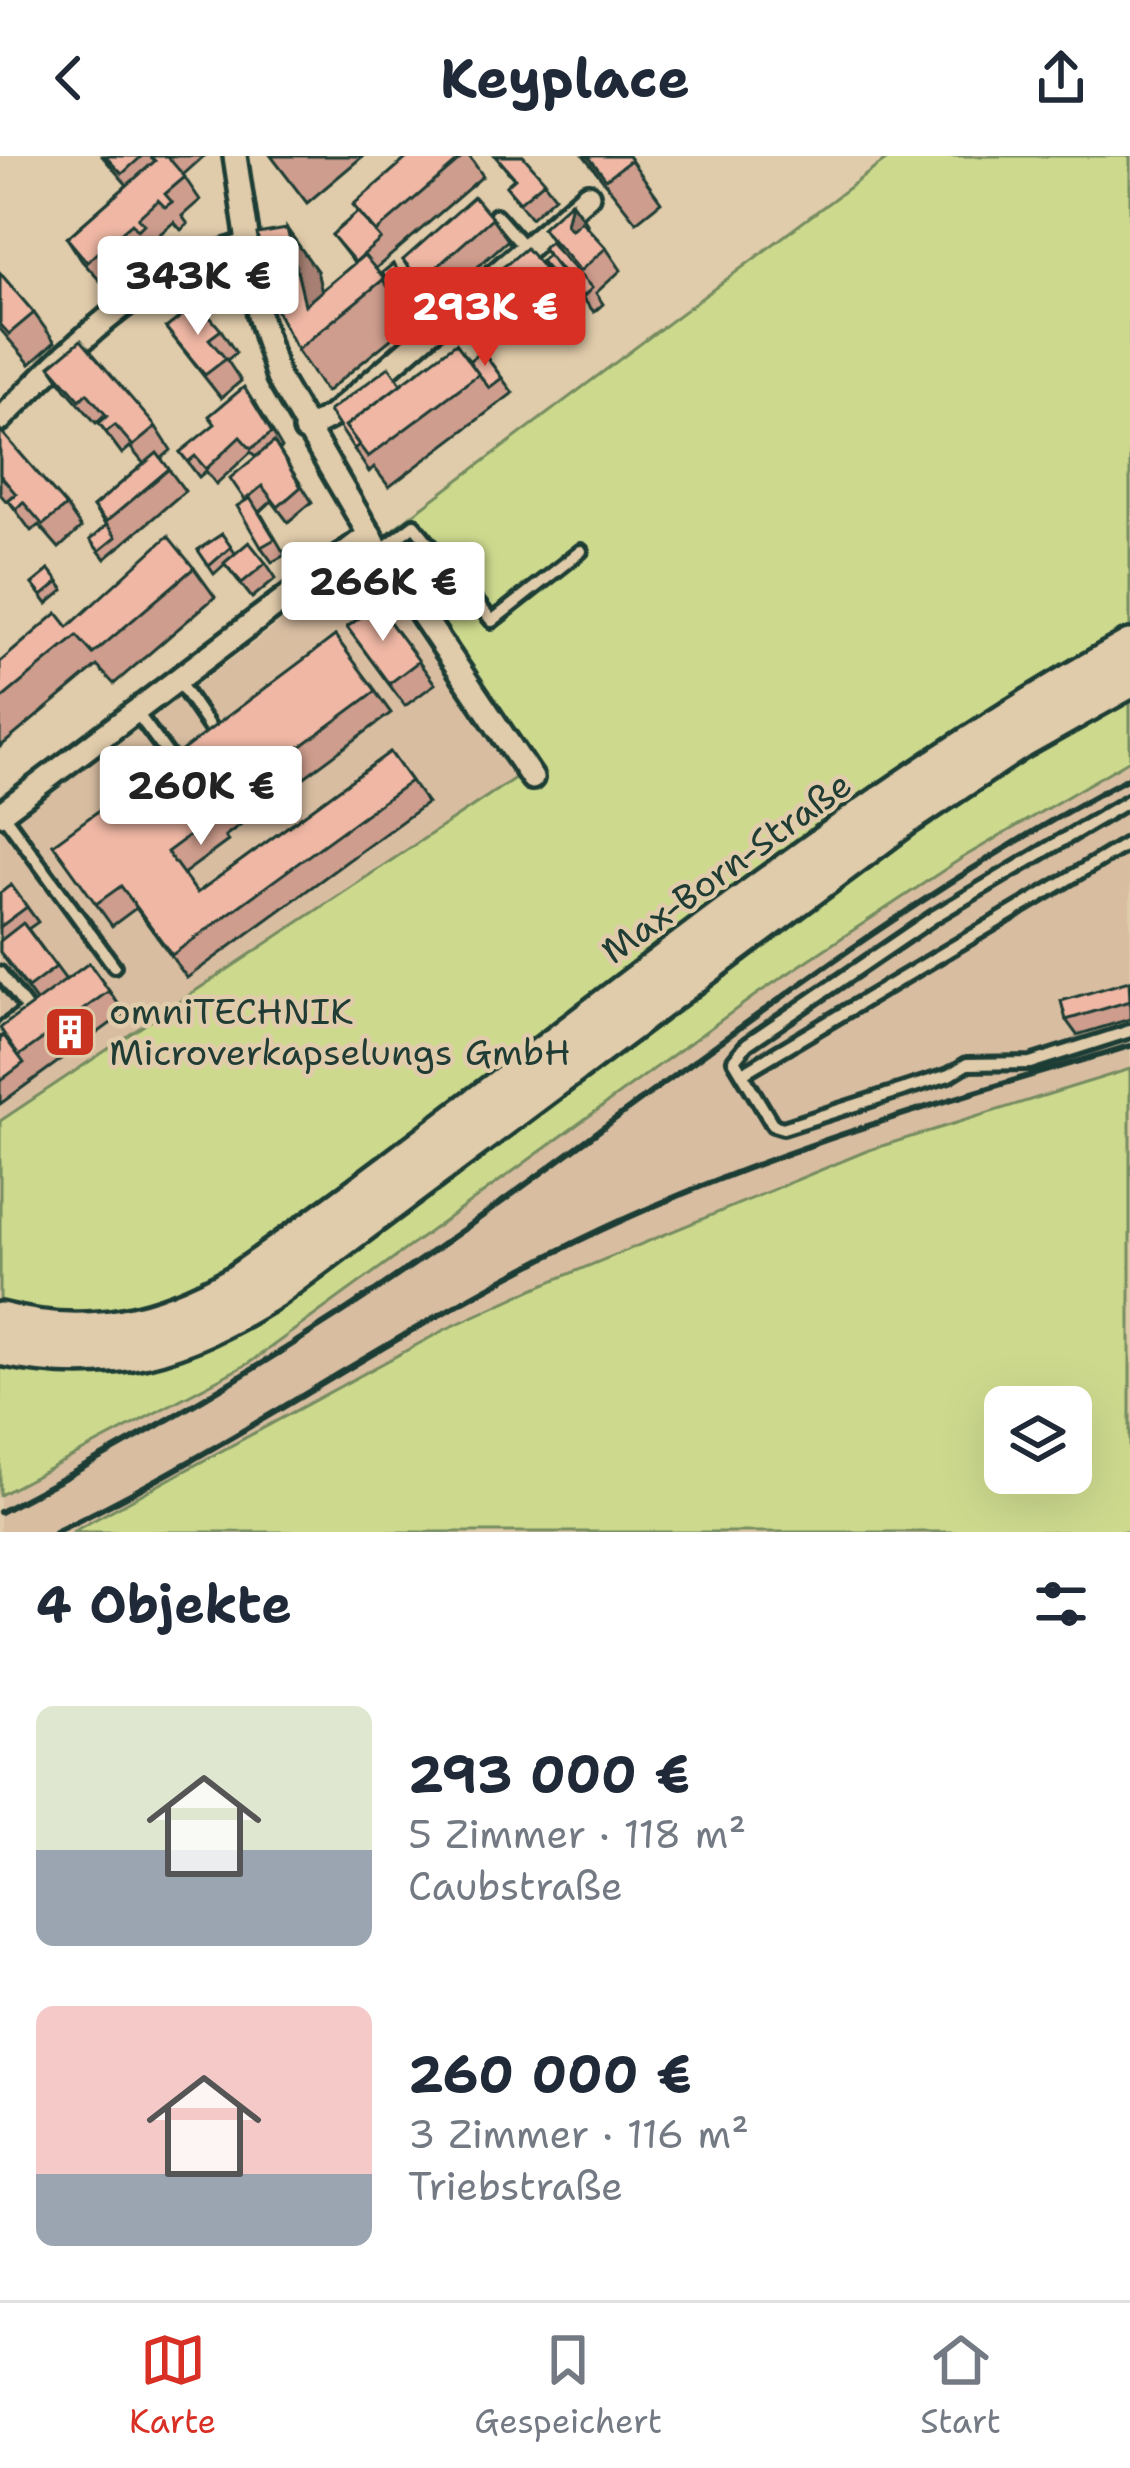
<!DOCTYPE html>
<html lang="de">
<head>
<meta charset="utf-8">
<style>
	:root { --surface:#fff; --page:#f6f6f7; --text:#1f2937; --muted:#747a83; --line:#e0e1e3; --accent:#d93025 }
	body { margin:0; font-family:"Shantell Sans",sans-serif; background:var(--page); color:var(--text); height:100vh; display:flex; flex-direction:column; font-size:45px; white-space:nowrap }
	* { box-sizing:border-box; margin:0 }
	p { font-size:39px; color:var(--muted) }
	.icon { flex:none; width:66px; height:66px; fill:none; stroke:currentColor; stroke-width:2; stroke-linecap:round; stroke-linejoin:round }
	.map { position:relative; height:1376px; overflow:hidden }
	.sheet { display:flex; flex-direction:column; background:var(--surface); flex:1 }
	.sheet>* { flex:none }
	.fabs { position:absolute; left:984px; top:1230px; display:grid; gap:24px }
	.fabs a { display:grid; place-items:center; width:108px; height:108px; border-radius:18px; background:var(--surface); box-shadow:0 12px 48px #0002; font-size:60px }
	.price { position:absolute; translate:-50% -102px; padding:0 27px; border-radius:12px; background:#fff; color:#222; font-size:39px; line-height:78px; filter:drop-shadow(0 3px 6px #0008) }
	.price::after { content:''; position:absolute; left:50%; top:72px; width:36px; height:27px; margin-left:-18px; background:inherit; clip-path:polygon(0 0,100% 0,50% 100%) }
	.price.selected { background:var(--accent); color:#fff }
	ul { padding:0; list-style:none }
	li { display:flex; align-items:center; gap:36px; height:300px; padding:0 36px }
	li span { display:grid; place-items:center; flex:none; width:336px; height:240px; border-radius:18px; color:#555 }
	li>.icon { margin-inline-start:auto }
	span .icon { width:144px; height:144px; fill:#fffc; stroke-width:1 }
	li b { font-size:51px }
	h2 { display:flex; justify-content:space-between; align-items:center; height:144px; padding:0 36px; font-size:51px }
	header { display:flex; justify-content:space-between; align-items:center; height:156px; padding:0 36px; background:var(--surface); font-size:54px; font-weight:700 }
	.tab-bar { display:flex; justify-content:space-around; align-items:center; height:168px; border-top:3px solid var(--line); background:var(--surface); font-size:33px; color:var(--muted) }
	.tab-bar a { display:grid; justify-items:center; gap:6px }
	.tab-bar .selected { color:var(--accent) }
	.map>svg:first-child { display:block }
	.built { fill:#d8bda1 }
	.green { fill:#cdda8e; stroke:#768c61; stroke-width:3; fill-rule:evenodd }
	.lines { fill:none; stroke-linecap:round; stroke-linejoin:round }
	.service-casing { stroke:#1f3d34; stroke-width:20 }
	.minor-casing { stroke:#1f3d34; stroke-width:30 }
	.primary-casing { stroke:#1f3d34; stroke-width:42 }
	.service { stroke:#e0cbaa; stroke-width:10 }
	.minor { stroke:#e0cbaa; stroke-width:21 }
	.primary { stroke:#e0cbaa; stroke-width:33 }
	.rail { stroke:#1f3d34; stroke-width:6 }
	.wall { fill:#ce9d8d; stroke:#1f3d34; stroke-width:3 }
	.shaded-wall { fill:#a78073; stroke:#1f3d34; stroke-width:3 }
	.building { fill:#efb7a4; stroke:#1f3d34; stroke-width:3 }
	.labels { text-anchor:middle; stroke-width:9; stroke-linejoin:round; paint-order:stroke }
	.street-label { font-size:36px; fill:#1f3d34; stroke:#e0cbaa }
	.poi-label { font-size:36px; fill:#1f3d34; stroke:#e0cbaa; text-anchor:start }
</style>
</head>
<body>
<header><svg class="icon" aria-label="back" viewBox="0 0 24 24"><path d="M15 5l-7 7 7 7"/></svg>Keyplace<svg class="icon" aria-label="share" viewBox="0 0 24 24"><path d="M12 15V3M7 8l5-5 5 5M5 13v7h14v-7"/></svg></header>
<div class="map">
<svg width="1130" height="1376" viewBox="0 0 1130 1376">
	<rect width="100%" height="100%" fill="#e0cbaa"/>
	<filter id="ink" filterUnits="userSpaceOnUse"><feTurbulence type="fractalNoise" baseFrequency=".00833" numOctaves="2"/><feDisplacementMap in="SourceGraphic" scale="24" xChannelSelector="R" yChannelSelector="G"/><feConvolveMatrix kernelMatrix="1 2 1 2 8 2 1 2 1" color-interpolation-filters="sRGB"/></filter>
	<g filter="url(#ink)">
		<!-- built -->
		<g class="built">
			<path d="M 367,413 L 520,619 L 0,965 L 0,675 L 286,463 Z"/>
			<path d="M 1130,604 L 1130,913 L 869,994 L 535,1132 L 446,1173 L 72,1376 L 0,1376 L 0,1339 L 249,1207 L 757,838 L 962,702 Z"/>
		</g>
		<!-- green -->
		<g class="green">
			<path d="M 891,0 L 1130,0 L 1130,604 L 962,702 L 757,838 L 249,1207 L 0,1339 L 0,965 L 533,610 L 388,377 Z"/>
			<path d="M 1130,913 L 1130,1376 L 72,1376 L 446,1173 L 535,1132 L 869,994 ZM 1005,1251 L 1071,1251 L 1071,1317 L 1005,1317 Z"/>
		</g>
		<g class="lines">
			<!-- service casing -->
			<g class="service-casing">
				<g id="service">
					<path d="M 496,59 L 526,93"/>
					<path d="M 381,394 L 414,369 L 492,465 L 581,395"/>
					<path d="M 178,525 L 217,582"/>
					<path d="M 137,557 L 177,611"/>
					<path d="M 1130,644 L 935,760 L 747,888 L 734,904 L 773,969 L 783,972 L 949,919 L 967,908 L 1030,907 L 1130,875"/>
					<path d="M 2,657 L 114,810"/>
					<path d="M 0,817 L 28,854 L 0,874"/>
					<path d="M 743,917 L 1130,686"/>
				</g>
			</g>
			<!-- minor casing -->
			<g class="minor-casing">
				<g id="minor">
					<path d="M 235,0 L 259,159 L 278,222 L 379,395 L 532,622"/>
					<path d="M 0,264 C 71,193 147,111 248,89"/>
					<path d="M 305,274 L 332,260 L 588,39"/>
					<path d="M 0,658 L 370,378"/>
				</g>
			</g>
			<!-- primary casing -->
			<g class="primary-casing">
				<g id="primary">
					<path d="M 0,1164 C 87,1187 161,1170 237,1126 C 536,916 810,670 1130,491"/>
					<path d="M 0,1192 C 110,1215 181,1193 274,1134 L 905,662 L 1016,588 L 1130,524"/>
				</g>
			</g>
			<!-- service -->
			<use href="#service" class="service"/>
			<!-- minor -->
			<use href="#minor" class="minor"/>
			<!-- primary -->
			<use href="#primary" class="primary"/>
			<!-- rail -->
			<g class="rail">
				<path d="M 0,1356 C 162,1271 318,1178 467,1071 C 685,915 892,747 1130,621"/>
				<path d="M 55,1376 C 225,1295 381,1185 548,1100 C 734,1004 931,949 1130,890"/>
			</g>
		</g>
		<!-- wall -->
		<g class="wall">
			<path d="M 102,0 L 204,0 L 183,19 L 200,44 L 182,60 L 188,68 L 181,74 L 174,66 L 154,83 L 160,91 L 154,96 L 148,89 L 123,111 L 128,118 L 122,124 L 116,117 L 103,128 L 82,105 L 67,82 L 127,29 Z"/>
			<path d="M 271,0 L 363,0 L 307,47 Z"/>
			<path d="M 409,0 L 469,0 L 483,20 L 375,113 L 413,165 L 326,236 L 297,194 L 287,73 L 317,115 L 321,135 L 355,108 L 332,79 L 358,56 Z"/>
			<path d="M 495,0 L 523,0 L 555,40 L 531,62 L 506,30 L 514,23 Z"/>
			<path d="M 584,0 L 628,0 L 661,46 L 636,66 Z"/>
			<path d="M 571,46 L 587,68 L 587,71 L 606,92 L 621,114 L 596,137 L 603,148 L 594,156 L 571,128 L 564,134 L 541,105 L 557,94 L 542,72 Z"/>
			<path d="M 492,62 L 508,84 L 437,147 L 418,127 L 403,104 Z"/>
			<path d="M 393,108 L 426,153 L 417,160 L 382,117 Z"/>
			<path d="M 0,117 L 34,157 L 55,186 L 30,208 L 0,173 Z"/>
			<path d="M 496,117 L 558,129 L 574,152 L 544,177 L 512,139 Z"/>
			<path d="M 166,172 L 221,174 L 236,197 L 227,204 L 241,225 L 221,242 Z"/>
			<path d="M 482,195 L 513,237 L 389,331 L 374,311 L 369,316 L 354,293 L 401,228 L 469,205 Z"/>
			<path d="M 50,210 L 156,271 L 171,294 L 161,303 L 185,335 L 105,403 L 90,384 L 106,370 L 93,351 L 144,308 L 130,291 L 122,298 L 99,267 L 105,262 L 103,260 L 96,267 L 66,233 Z"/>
			<path d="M 255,246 L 282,292 L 279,294 L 312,346 L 288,366 L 272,345 L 260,356 L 285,399 L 272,406 L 261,391 L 246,345 L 256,301 L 251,296 L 216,328 L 206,315 L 199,321 L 180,296 Z"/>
			<path d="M 0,274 L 66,350 L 81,372 L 59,392 L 39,369 L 31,375 L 8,344 L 13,339 L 6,345 L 0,338 Z"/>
			<path d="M 222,378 L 235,397 L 266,407 L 276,422 L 252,442 L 225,408 L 214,418 L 198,394 Z"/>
			<path d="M 194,412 L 215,441 L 114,528 L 97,510 L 0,591 L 0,506 Z"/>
			<path d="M 49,414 L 64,434 L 47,448 L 32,428 Z"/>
			<path d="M 377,449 L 435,528 L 405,550 L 347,471 Z"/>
			<path d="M 335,480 L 391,557 L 225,680 L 228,685 L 183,718 L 197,737 L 390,596 L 427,647 L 187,822 L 136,752 L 112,770 L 53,688 L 174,610 Z"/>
			<path d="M 11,729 L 38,766 L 28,773 L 66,824 L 89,807 L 125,857 L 0,948 L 0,883 L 36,845 L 0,796 L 0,737 Z"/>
			<path d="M 1130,825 L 1130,863 L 1077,879 L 1066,864 Z"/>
		</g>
		<!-- shaded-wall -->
		<g class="shaded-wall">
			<path d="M 571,46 L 587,68 L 582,91 L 566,68 Z"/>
			<path d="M 287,73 L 317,115 L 329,167 L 305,149 Z"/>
		</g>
		<!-- building -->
		<g class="building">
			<path d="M 105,0 L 142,0 L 122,18 Z"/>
			<path d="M 150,0 L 167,0 L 185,21 L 165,38 L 172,46 L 165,51 L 158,44 L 138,62 L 144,68 L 138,74 L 132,67 L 106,89 L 112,96 L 106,101 L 100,94 L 87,106 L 67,82 L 155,5 Z"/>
			<path d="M 409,0 L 464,0 L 376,76 L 353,49 Z"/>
			<path d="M 496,0 L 523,0 L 545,25 L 520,46 L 506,30 L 515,22 Z"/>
			<path d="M 588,0 L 628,0 L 631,4 L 606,23 Z"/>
			<path d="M 474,41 L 492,62 L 421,125 L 403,104 Z"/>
			<path d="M 571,46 L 566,68 L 571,74 L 581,65 L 606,92 L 580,115 L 542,72 Z"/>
			<path d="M 358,56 L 381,83 L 355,106 L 332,79 Z"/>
			<path d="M 287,73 L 305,149 L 364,99 L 384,123 L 297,194 L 271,144 L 257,78 Z"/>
			<path d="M 549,86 L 592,132 L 583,141 L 542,92 Z"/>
			<path d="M 526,92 L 558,129 L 528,154 L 496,117 Z"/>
			<path d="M 548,99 L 565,121 L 559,126 L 541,105 Z"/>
			<path d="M 393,108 L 420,145 L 412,152 L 382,117 Z"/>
			<path d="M 0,117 L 34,157 L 9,178 L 0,168 Z"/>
			<path d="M 198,147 L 221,174 L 209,183 L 226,203 L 205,219 L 166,172 Z"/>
			<path d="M 81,184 L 156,271 L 133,290 L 115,269 L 106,276 L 99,267 L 107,260 L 87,237 L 80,244 L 50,210 Z"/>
			<path d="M 456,187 L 479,218 L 368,301 L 345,270 Z"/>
			<path d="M 482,195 L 502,222 L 489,232 L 469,205 Z"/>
			<path d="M 389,211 L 401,228 L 345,270 L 359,289 L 354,293 L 329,255 Z"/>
			<path d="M 244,231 L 272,277 L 251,293 L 240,281 L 206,313 L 195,300 L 188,306 L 180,296 L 215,268 L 209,260 Z"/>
			<path d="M 0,274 L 66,350 L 43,369 L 23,346 L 16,353 L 8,344 L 16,338 L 0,319 Z"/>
			<path d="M 274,286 L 301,331 L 278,351 L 262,330 L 245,344 L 230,322 Z"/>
			<path d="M 157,297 L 169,313 L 106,366 L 93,351 Z"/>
			<path d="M 250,342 L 275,383 L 261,391 L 237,350 Z"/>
			<path d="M 107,369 L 116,381 L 99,395 L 90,384 Z"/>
			<path d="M 222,378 L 231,391 L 209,410 L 198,394 Z"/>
			<path d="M 168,380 L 194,412 L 93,498 L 77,480 L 0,544 L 0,506 L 57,457 L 68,471 Z"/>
			<path d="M 249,386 L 266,407 L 242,427 L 224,407 Z"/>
			<path d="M 49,414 L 59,426 L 42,440 L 32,428 Z"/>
			<path d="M 377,449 L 419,505 L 389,528 L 347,471 Z"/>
			<path d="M 335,480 L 376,535 L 220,650 L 180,596 Z"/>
			<path d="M 390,596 L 411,625 L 172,799 L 121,730 L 96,748 L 53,688 L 169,603 L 213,662 L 167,696 L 197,737 Z"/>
			<path d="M 185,603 L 225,658 L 215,665 L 174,610 Z"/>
			<path d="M 11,729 L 27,751 L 0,771 L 0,737 Z"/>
			<path d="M 23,767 L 56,811 L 28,832 L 0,796 L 0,785 Z"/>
			<path d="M 89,807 L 109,835 L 19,900 L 0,872 Z"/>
			<path d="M 1129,825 L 1130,845 L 1066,864 L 1061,845 Z"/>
			<path d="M 4,880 L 24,907 L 0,925 L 0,883 Z"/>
		</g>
	</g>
	<!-- icons -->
	<defs>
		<g id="building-square" transform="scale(2.7)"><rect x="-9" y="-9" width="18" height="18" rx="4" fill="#c8321e" stroke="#e0cbaa"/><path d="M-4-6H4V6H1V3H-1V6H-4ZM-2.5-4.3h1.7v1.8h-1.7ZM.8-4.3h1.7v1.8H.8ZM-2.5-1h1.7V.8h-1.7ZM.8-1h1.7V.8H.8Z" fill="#fff"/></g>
	</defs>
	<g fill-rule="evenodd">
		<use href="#building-square" x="70" y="876"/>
	</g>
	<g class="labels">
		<!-- street labels -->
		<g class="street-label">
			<text transform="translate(726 711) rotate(-36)" y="13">Max-Born-Straße</text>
		</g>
		<!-- poi labels -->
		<g class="poi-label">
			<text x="109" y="868">omniTECHNIK<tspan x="109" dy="41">Microverkapselungs GmbH</tspan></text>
		</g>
	</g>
</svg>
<div class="fabs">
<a><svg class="icon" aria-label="layers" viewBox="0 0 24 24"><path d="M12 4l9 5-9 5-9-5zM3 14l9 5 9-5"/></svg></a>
</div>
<b class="price" style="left:198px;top:182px">343K €</b>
<b class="price selected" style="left:485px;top:213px">293K €</b>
<b class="price" style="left:383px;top:488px">266K €</b>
<b class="price" style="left:201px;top:692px">260K €</b>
</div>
<section class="sheet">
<h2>4 Objekte<svg class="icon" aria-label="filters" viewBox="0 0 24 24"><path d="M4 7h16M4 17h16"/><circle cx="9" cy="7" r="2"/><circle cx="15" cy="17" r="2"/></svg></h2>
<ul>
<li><span style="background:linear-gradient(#dfe7d0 60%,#9aa5b1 0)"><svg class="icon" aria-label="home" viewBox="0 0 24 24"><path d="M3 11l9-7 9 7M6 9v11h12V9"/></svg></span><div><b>293 000 €</b><p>5 Zimmer · 118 m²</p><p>Caubstraße</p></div></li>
<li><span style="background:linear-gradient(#f6c9c9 70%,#9aa5b1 0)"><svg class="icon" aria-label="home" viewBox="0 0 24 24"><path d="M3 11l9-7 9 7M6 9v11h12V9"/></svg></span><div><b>260 000 €</b><p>3 Zimmer · 116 m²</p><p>Triebstraße</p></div></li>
</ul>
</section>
<nav class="tab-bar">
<a class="selected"><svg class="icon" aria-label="map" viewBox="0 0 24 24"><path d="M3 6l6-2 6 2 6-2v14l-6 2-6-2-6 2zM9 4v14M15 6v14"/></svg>Karte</a>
<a><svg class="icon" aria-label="saved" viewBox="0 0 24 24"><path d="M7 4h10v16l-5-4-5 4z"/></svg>Gespeichert</a>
<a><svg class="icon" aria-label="home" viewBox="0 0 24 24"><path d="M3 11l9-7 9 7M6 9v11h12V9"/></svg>Start</a>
</nav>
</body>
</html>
